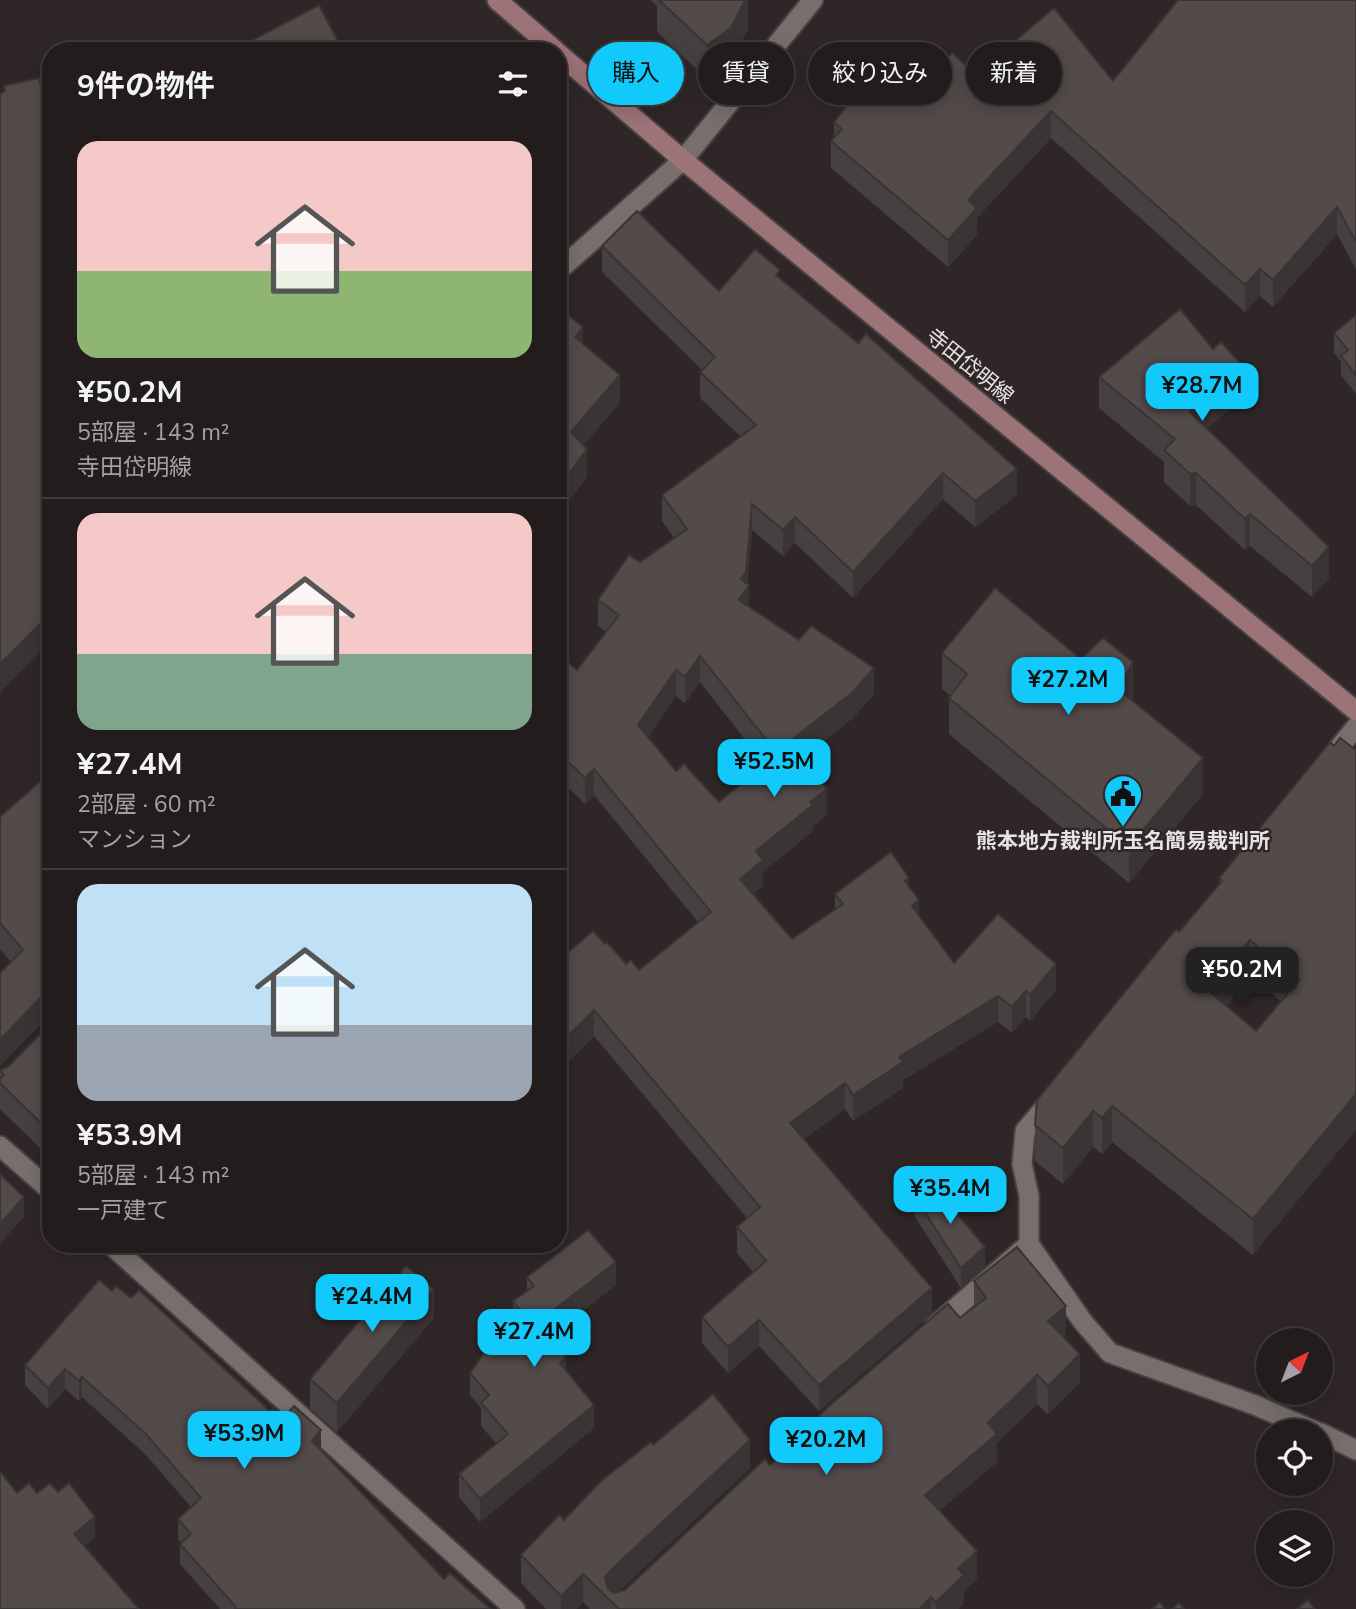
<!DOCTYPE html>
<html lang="ja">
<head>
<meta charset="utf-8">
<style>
	:root { --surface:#231c1d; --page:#2f292a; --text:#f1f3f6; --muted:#a3a1a4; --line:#403a3b; --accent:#11cafb }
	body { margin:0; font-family:"Nunito Sans","Noto Sans JP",sans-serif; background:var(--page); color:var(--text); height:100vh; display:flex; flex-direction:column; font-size:26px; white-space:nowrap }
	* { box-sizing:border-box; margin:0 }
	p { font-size:23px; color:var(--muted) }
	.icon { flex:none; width:38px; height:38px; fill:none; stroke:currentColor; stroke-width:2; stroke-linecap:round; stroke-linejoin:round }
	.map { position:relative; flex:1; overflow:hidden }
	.drawer { position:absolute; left:42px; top:42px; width:525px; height:1211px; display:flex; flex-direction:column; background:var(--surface); border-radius:28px; box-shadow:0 4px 18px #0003,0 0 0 2px var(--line) }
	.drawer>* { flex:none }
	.top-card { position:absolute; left:588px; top:42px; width:662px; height:63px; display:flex; gap:14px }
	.needle { width:46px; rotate:42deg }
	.tools { position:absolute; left:1256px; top:1328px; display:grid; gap:14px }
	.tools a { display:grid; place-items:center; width:77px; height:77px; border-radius:50%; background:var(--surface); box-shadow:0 4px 18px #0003,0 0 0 2px var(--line); font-size:35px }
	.price { position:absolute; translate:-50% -60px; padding:0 16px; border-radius:14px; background:var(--accent); color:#111; font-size:23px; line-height:46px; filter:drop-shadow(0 2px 4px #0008) }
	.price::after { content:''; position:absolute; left:50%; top:42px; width:21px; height:16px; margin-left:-10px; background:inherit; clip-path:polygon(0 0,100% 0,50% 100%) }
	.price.current { background:#222; color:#fff }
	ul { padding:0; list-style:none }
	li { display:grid; align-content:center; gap:14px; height:371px; padding:0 35px }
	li+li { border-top:2px solid var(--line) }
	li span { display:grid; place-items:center; height:217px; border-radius:21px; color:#555 }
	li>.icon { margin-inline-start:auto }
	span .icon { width:126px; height:126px; fill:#fffc; stroke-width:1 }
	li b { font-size:30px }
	h2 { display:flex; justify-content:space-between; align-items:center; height:84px; padding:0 35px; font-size:30px }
	.tag { padding:0 24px; border-radius:32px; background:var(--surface); box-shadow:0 4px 18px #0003,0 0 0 2px var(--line); font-size:24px; line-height:63px }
	.tag.current { background:var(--accent); color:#111 }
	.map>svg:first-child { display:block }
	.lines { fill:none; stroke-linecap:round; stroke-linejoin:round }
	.minor-casing { stroke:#494242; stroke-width:23 }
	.tertiary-casing { stroke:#494242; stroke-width:23 }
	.secondary-casing { stroke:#494242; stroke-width:23 }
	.minor { stroke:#786e6e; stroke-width:19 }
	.tertiary { stroke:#786e6e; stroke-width:19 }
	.secondary { stroke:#9c7377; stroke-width:19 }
	.wall { fill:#474040; fill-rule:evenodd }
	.shaded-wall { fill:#3a3434 }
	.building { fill:#534a4a; stroke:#3a3434; stroke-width:2; fill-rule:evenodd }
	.labels { text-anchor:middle; stroke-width:5; stroke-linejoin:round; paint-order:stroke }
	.street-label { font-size:21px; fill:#e8e2e2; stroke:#2f2627 }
	.poi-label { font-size:21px; font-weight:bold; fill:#e8e2e2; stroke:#2f2627 }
</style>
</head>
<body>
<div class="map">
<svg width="1356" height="1609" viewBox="0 0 1356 1609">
	<rect width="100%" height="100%" fill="#2f2627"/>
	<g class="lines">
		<!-- minor casing -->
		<g class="minor-casing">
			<g id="minor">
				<path d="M 558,271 L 683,160 L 813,0"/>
				<path d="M 1328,761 L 1356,727"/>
				<path d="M 1052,1099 L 1025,1131 L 1022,1164 L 1029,1196 L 1029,1244 L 1083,1322 L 1110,1353 L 1255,1405 L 1317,1432"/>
				<path d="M 1321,1433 L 1356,1450"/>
			</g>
		</g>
		<!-- tertiary casing -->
		<g class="tertiary-casing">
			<g id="tertiary">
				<path d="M 0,1146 L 51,1191"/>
				<path d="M 110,1244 L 515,1609"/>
				<path d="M 935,1326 L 1029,1244"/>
			</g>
		</g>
		<!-- secondary casing -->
		<g class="secondary-casing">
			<g id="secondary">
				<path d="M 497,0 L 556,51"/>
				<path d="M 558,53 L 683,160 L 1356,711"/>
			</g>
		</g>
		<!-- minor -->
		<use href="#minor" class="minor"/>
		<!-- tertiary -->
		<use href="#tertiary" class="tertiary"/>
		<!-- secondary -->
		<use href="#secondary" class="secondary"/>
	</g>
	<!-- wall -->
	<g class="wall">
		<path d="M 650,0 L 748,0 L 748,29 L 731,61 L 707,79 L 657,32 L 657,6 Z"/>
		<path d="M 1356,0 L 1356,269 L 1337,234 L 1273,307 L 1260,296 L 1245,312 L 1051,138 L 977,218 L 977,235 L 948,267 L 831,168 L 831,141 L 834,137 L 834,122 L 907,103 L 976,74 L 1113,81 Z"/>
		<path d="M 602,246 L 719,291 L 780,278 L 1017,495 L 975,527 L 943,499 L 853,598 L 795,543 L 783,556 L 752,530 L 747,584 L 749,607 L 874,694 L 853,718 L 801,758 L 827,815 L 813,826 L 813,831 L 763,872 L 763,886 L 753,894 L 792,939 L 835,909 L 835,894 L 909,887 L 919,916 L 954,963 L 1056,990 L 1030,1021 L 1026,1017 L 1012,1033 L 998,1022 L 903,1080 L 903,1088 L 853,1121 L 845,1109 L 804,1139 L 932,1314 L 819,1411 L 759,1346 L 728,1373 L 702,1343 L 702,1317 L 754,1273 L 737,1253 L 737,1227 L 747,1218 L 594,1036 L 558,1072 L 605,944 L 626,964 L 639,970 L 698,922 L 594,795 L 585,804 L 558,778 L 558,653 L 577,670 L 606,632 L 598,626 L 598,600 L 640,562 L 674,538 L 662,521 L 662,495 L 740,436 L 700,398 L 700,372 L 702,370 L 602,272 ZM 700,682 L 765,765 L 719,802 L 676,771 L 648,737 L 676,696 L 685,703 Z"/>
		<path d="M 1356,315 L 1356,394 L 1341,375 L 1341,361 L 1334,353 L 1334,333 Z"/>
		<path d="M 1099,377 L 1242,397 L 1207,429 L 1329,579 L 1312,597 L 1250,546 L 1245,550 L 1196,505 L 1190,506 L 1164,482 L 1164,462 L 1099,408 Z"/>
		<path d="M 942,653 L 1081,659 L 1133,698 L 1132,700 L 1203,794 L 1129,883 L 949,734 L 949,698 L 951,696 L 942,689 Z"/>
		<path d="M 1340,738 L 1253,1255 L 1112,1142 L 1102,1154 L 1093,1147 L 1063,1184 L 1035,1161 L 1035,1125 L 1179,932 L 1219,885 L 1219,878 ZM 1250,976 L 1281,1001 L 1256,1031 L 1226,1006 Z"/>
		<path d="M 51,787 L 51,1020 L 48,1019 L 42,1023 L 11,962 L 0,949 L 0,816 L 1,816 Z"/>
		<path d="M 51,1023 L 46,1154 L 0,1109 L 0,1070 L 9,1066 Z"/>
		<path d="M 915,1197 L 985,1267 L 961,1288 L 915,1217 Z"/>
		<path d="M 527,1277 L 616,1285 L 549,1337 L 594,1428 L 480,1522 L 459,1497 L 459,1474 L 496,1443 L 481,1426 L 481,1408 L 470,1395 L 470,1373 L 515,1326 L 513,1324 L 513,1301 L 527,1291 Z"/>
		<path d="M 974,1281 L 1066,1334 L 1063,1336 L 1080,1382 L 1048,1414 L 1037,1404 L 997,1443 L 997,1462 L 939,1511 L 977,1579 L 964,1591 L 964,1603 L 958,1609 L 590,1609 L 583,1602 L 576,1609 L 546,1609 L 521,1583 L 521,1555 L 653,1445 L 750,1468 L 618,1592 L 625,1590 L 770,1465 L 974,1307 Z"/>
		<path d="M 112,1291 L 270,1411 L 283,1419 L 321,1450 L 444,1579 L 490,1609 L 220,1609 L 180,1564 L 180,1544 L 181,1543 L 178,1539 L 178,1519 L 191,1507 L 145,1454 L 82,1397 L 79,1401 L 65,1389 L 48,1409 L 25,1385 L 25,1365 Z"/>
		<path d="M 434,1318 L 337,1432 L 310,1408 L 310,1379 Z"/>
	</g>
	<!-- shaded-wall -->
	<g class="shaded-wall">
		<path d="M 745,0 L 748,0 L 748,29 L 731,61 L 707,79 L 707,45 Z"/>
		<path d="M 1051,111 L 1051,138 L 977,218 L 977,235 L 948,267 L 948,240 L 968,200 Z"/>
		<path d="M 1337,207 L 1337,234 L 1273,307 L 1273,280 Z"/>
		<path d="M 1260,269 L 1260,296 L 1245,312 L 1245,285 Z"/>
		<path d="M 583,327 L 583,355 L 575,337 Z"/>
		<path d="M 1242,365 L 1242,397 L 1190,444 L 1190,412 Z"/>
		<path d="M 620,375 L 620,403 L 571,460 L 571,432 Z"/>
		<path d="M 587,449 L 587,477 L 559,515 L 559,487 Z"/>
		<path d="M 1017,469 L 1017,495 L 975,527 L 975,501 Z"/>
		<path d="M 943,473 L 943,499 L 853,598 L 853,572 Z"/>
		<path d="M 1196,473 L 1196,505 L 1190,506 L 1190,474 Z"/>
		<path d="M 752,504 L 752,530 L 747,588 L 749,585 L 749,611 L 739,600 Z"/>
		<path d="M 1250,514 L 1250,546 L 1245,550 L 1245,519 Z"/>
		<path d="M 795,517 L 795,543 L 783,556 L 783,530 Z"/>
		<path d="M 1329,547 L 1329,579 L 1312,597 L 1312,566 Z"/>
		<path d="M 51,613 L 51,641 L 0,693 L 0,664 Z"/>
		<path d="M 700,656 L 700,682 L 685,703 L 685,677 Z"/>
		<path d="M 1133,662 L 1133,698 L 1118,724 L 1118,689 Z"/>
		<path d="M 874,668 L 874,694 L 853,718 L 776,779 L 776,752 Z"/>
		<path d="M 676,670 L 676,696 L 638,751 L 638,725 Z"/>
		<path d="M 1203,758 L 1203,794 L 1129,883 L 1129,847 Z"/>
		<path d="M 594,769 L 594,795 L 585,804 L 585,778 Z"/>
		<path d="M 827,789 L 827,815 L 813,826 L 813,831 L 763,872 L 763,886 L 740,905 L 740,879 L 756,851 L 810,802 Z"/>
		<path d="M 909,878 L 909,904 L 905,881 Z"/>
		<path d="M 919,900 L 919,926 L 912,906 Z"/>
		<path d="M 1250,940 L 1250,976 L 1209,1027 L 1209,991 Z"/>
		<path d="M 1056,964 L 1056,990 L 1030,1021 L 1030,995 Z"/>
		<path d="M 1026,991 L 1026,1017 L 1012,1033 L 1012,1007 Z"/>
		<path d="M 48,993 L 48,1019 L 42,1023 L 0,1066 L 0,1040 L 42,996 Z"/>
		<path d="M 998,996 L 998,1022 L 903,1080 L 903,1088 L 853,1121 L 853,1095 L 899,1057 Z"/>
		<path d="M 594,1010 L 594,1036 L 558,1072 L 558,1046 Z"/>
		<path d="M 845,1083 L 845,1109 L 790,1149 L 790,1123 Z"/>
		<path d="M 1356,1094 L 1356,1130 L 1253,1255 L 1253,1219 Z"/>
		<path d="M 1112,1106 L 1112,1142 L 1102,1154 L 1102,1118 Z"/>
		<path d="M 1093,1111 L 1093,1147 L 1063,1184 L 1063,1148 Z"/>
		<path d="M 51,1123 L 51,1149 L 46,1154 L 46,1128 Z"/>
		<path d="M 24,1197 L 24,1217 L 0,1244 L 0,1224 Z"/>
		<path d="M 985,1247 L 985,1267 L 961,1288 L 961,1268 Z"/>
		<path d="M 616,1262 L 616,1285 L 537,1346 L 537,1323 Z"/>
		<path d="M 932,1288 L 932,1314 L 819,1411 L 819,1385 Z"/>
		<path d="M 434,1289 L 434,1318 L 337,1432 L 337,1403 Z"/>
		<path d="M 1066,1306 L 1066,1334 L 1048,1349 L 1048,1321 Z"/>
		<path d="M 759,1320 L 759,1346 L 728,1373 L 728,1347 Z"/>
		<path d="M 1080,1354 L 1080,1382 L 1048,1414 L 1048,1386 Z"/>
		<path d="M 566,1357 L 566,1380 L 560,1363 Z"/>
		<path d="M 65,1369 L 65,1389 L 48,1409 L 48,1388 Z"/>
		<path d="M 1037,1375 L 1037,1404 L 997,1443 L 997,1462 L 925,1523 L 925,1495 L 988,1423 Z"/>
		<path d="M 82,1377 L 82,1397 L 79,1401 L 79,1381 Z"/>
		<path d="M 594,1405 L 594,1428 L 480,1522 L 480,1499 Z"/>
		<path d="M 321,1430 L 321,1450 L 312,1441 Z"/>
		<path d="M 750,1440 L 750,1468 L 609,1600 L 605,1578 L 609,1572 Z"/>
		<path d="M 95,1517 L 95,1538 L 74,1554 L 74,1534 Z"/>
		<path d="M 977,1551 L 977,1579 L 964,1591 L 964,1603 L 958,1609 L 936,1609 L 936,1602 L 958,1569 Z"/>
		<path d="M 583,1574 L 583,1602 L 576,1609 L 561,1609 L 561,1596 Z"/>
		<path d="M 931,1597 L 931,1609 L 919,1609 Z"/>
	</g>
	<!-- building -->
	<g class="building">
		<path d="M 659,0 L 745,0 L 731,28 L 707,45 Z"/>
		<path d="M 1178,0 L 1356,0 L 1356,242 L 1337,207 L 1273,280 L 1260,269 L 1245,285 L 1051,111 L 968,200 L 977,208 L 948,240 L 831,141 L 842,129 L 834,122 L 853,98 L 877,77 L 907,103 L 952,53 L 976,74 L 1054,8 L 1113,81 Z"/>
		<path d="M 319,5 L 343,51 L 232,51 Z"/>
		<path d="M 39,78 L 45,101 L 51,98 L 51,613 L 0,664 L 0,94 L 5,91 L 4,86 Z"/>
		<path d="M 637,211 L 719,291 L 755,249 L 780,270 L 776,275 L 858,343 L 866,334 L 1017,469 L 975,501 L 943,473 L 853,572 L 795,517 L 783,530 L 752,504 L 746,573 L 741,579 L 749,585 L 739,600 L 799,640 L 811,626 L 874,668 L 853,692 L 776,752 L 700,656 L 685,677 L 676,670 L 638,725 L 676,771 L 684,764 L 719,802 L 790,744 L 827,789 L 810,802 L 813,805 L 756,851 L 763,860 L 740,879 L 792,939 L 843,904 L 835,894 L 891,852 L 909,878 L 905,881 L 919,900 L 912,906 L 954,963 L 998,914 L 1056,964 L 1030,995 L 1026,991 L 1012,1007 L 998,996 L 899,1057 L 903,1062 L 853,1095 L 845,1083 L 790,1123 L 932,1288 L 819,1385 L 759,1320 L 728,1347 L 702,1317 L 766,1261 L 737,1227 L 760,1207 L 594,1010 L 558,1046 L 558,961 L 593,931 L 605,944 L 607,942 L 626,964 L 631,960 L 639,970 L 711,912 L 594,769 L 585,778 L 558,752 L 558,653 L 577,670 L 619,615 L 598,600 L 629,555 L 640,562 L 687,529 L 662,495 L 756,425 L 700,372 L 715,357 L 602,246 Z"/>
		<path d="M 558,307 L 583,327 L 575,337 L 620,375 L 571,432 L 587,449 L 559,487 Z"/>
		<path d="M 1180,309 L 1213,349 L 1221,342 L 1242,365 L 1190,412 L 1329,547 L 1312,566 L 1250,514 L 1245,519 L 1196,473 L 1190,474 L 1164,450 L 1175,439 L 1099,377 Z"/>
		<path d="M 1356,315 L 1356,375 L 1341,356 L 1348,350 L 1334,333 Z"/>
		<path d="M 995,588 L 1081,659 L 1103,638 L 1133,662 L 1118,689 L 1203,758 L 1129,847 L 949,698 L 967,674 L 942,653 Z"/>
		<path d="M 1340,738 L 1356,750 L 1356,1094 L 1253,1219 L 1112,1106 L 1102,1118 L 1093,1111 L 1063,1148 L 1035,1125 L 1037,1100 L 1176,929 L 1179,932 L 1222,881 L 1219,878 L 1330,742 L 1334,746 ZM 1250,940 L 1299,980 L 1256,1031 L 1209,991 Z"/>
		<path d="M 43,779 L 50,787 L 51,787 L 51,994 L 48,993 L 42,996 L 0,1040 L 0,973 L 23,950 L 0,923 L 0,816 L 1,816 Z"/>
		<path d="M 51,1023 L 51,1123 L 46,1128 L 0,1083 L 0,1079 L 4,1075 L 0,1070 L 9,1066 Z"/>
		<path d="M 0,1174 L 24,1197 L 0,1224 Z"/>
		<path d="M 932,1184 L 985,1247 L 961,1268 L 915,1197 Z"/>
		<path d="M 588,1230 L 616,1262 L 537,1323 L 566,1357 L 560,1363 L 594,1405 L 480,1499 L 459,1474 L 508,1434 L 481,1403 L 489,1395 L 470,1373 L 489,1346 L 526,1318 L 513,1301 L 534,1286 L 527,1277 Z"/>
		<path d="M 1017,1247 L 1066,1306 L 1048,1321 L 1080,1354 L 1048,1386 L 1037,1375 L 988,1423 L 997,1434 L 925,1495 L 977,1551 L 958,1569 L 964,1575 L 936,1602 L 931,1597 L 919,1609 L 619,1609 L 583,1574 L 561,1596 L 521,1555 L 559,1515 L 564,1520 L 601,1481 L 651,1442 L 653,1445 L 713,1394 L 750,1440 L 609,1572 L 605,1578 L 608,1589 L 614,1593 L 625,1590 L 765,1459 L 770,1465 L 828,1407 L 948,1304 L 960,1318 L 986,1298 L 974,1281 Z"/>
		<path d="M 406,1266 L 434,1289 L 337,1403 L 310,1379 Z"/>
		<path d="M 99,1280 L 112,1291 L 116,1286 L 131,1298 L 139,1290 L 270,1411 L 273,1408 L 283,1419 L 294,1406 L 321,1430 L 312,1441 L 444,1579 L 450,1573 L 490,1609 L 235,1609 L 236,1607 L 180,1544 L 191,1534 L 178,1519 L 201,1498 L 145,1433 L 82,1377 L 79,1381 L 65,1369 L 48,1388 L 25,1365 Z"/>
		<path d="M 0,1471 L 17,1493 L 29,1483 L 37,1493 L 50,1483 L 58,1492 L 69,1483 L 95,1517 L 74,1534 L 139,1609 L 0,1609 Z"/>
		<path d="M 1308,1600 L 1315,1609 L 1297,1609 Z"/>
		<path d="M 1160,1602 L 1165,1609 L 1152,1609 Z"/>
		<path d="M 1179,1603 L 1184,1609 L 1172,1609 Z"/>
	</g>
	<!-- icons -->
	<defs>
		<g id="civic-pin" transform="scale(2.0125)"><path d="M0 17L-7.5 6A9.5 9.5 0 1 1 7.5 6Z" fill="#11cafb" stroke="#2f2627"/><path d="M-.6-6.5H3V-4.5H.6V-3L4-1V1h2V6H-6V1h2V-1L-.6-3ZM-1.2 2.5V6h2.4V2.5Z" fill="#111"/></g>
	</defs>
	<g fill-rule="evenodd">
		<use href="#civic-pin" x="1123" y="794"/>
	</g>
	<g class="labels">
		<!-- street labels -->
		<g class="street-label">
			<text transform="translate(970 366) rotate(39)" y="7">寺田岱明線</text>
		</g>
		<!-- poi labels -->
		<g class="poi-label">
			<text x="1123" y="848">熊本地方裁判所玉名簡易裁判所</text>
		</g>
	</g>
</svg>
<div class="tools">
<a><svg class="needle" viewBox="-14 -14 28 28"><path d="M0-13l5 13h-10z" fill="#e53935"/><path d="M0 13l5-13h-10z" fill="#a3a1a4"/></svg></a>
<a><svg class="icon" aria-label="locate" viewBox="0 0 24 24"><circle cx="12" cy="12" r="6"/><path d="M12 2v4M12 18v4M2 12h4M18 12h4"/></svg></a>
<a><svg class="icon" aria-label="layers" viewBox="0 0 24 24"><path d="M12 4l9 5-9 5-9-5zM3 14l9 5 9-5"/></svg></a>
</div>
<b class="price" style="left:1202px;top:423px">¥28.7M</b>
<b class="price" style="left:1068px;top:717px">¥27.2M</b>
<b class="price" style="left:774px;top:799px">¥52.5M</b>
<b class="price current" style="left:1242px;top:1007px">¥50.2M</b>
<b class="price" style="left:950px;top:1226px">¥35.4M</b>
<b class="price" style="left:372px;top:1334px">¥24.4M</b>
<b class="price" style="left:534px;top:1369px">¥27.4M</b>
<b class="price" style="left:244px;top:1471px">¥53.9M</b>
<b class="price" style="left:826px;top:1477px">¥20.2M</b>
<div class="top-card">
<a class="tag current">購入</a>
<a class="tag">賃貸</a>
<a class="tag">絞り込み</a>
<a class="tag">新着</a>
</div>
<section class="drawer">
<h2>9件の物件<svg class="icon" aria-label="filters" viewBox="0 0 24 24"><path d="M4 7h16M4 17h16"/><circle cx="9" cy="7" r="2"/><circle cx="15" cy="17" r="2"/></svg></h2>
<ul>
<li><span style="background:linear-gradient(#f6c9c9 60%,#8fb573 0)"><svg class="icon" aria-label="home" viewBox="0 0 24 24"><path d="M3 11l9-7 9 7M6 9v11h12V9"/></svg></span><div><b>¥50.2M</b><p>5部屋 · 143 m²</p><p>寺田岱明線</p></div></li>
<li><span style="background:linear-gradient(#f6c9c9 65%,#7fa58c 0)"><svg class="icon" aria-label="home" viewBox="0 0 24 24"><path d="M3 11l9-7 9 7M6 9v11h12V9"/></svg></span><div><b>¥27.4M</b><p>2部屋 · 60 m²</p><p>マンション</p></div></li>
<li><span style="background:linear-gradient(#bfe0f5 65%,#9aa5b1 0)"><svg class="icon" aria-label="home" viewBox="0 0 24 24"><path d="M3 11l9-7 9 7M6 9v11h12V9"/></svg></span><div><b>¥53.9M</b><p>5部屋 · 143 m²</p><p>一戸建て</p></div></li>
</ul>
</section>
</div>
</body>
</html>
